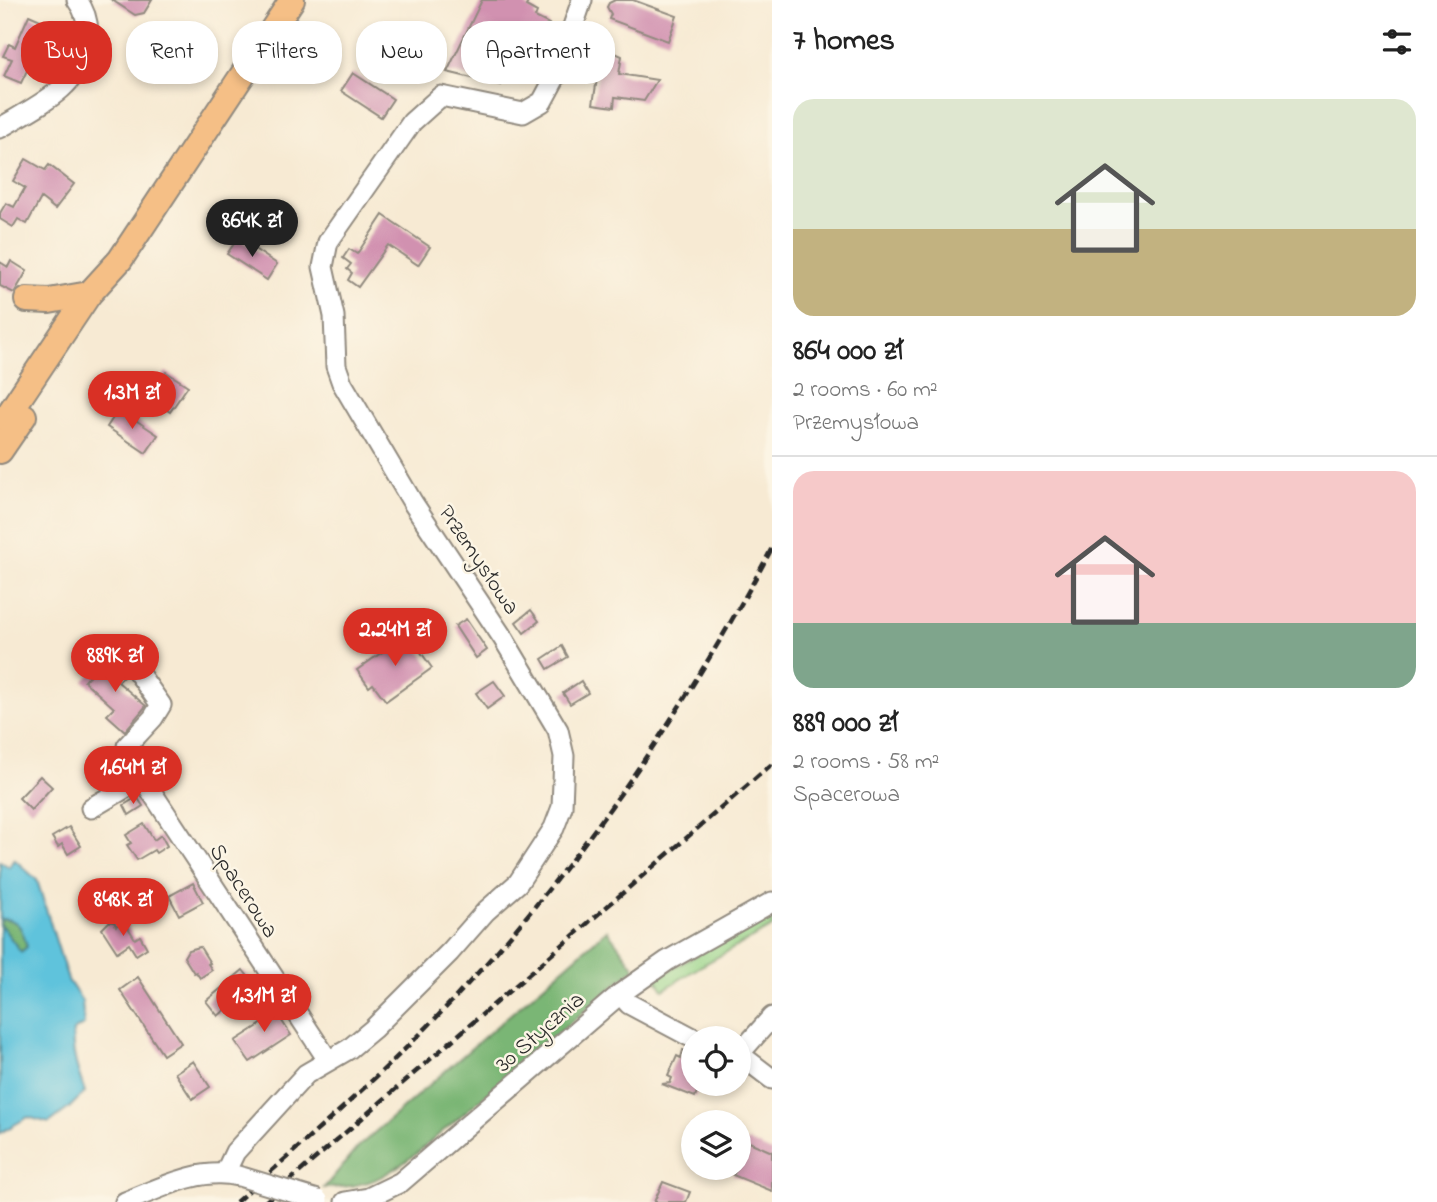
<!DOCTYPE html>
<html lang="en">
<head>
<meta charset="utf-8">
<style>
	:root { --surface:#fff; --page:#f2f2f2; --text:#222; --muted:#767676; --line:#e0e0e0; --accent:#d93025 }
	body { margin:0; font-family:"Indie Flower",sans-serif; background:var(--page); color:var(--text); height:100vh; display:flex; flex-direction:column; font-size:26px; white-space:nowrap }
	* { box-sizing:border-box; margin:0 }
	p { font-size:23px; color:var(--muted) }
	.icon { flex:none; width:38px; height:38px; fill:none; stroke:currentColor; stroke-width:2; stroke-linecap:round; stroke-linejoin:round }
	.map { position:relative; flex:1; overflow:hidden }
	.drawer { display:flex; flex-direction:column; background:var(--surface); width:665px }
	.drawer>* { flex:none }
	.hud { position:absolute; left:21px; top:21px; width:646px; height:63px; display:flex; gap:14px }
	.controls { position:absolute; left:681px; top:1026px; display:grid; gap:14px }
	.controls a { display:grid; place-items:center; width:70px; height:70px; border-radius:50%; background:var(--surface); box-shadow:0 4px 10px #0003; font-size:35px }
	.price { position:absolute; translate:-50% -60px; padding:0 16px; border-radius:24px; background:var(--accent); color:#fff; font-size:23px; line-height:46px; filter:drop-shadow(0 2px 4px #0008) }
	.price::after { content:''; position:absolute; left:50%; top:42px; width:21px; height:16px; margin-left:-10px; background:inherit; clip-path:polygon(0 0,100% 0,50% 100%) }
	.price.selected { background:#222; color:#fff }
	ul { padding:0; list-style:none }
	li { display:grid; align-content:center; gap:14px; height:371px; padding:0 21px }
	li+li { border-top:2px solid var(--line) }
	li span { display:grid; place-items:center; height:217px; border-radius:21px; color:#555 }
	li>.icon { margin-inline-start:auto }
	span .icon { width:126px; height:126px; fill:#fffc; stroke-width:1 }
	li b { font-size:30px }
	h2 { display:flex; justify-content:space-between; align-items:center; height:84px; padding:0 21px; font-size:30px }
	.pill { padding:0 24px; border-radius:28px; background:var(--surface); box-shadow:0 4px 10px #0003; font-size:24px; line-height:63px }
	.pill.selected { background:var(--accent); color:#fff }
	main { display:flex; flex:1; min-height:0 }
	.map>svg:first-child { display:block }
	.green { fill:#98d489; stroke:#62805a; stroke-width:2 }
	.forest { fill:#7ab675; stroke:#527050; stroke-width:2 }
	.water { fill:#5ec3dc; stroke:#447784; stroke-width:2 }
	.building { fill:#d191b0 }
	.lines { fill:none; stroke-linecap:round; stroke-linejoin:round }
	.minor-casing { stroke:#918a7f; stroke-width:23 }
	.major-casing { stroke:#918a7f; stroke-width:28 }
	.minor { stroke:#fff; stroke-width:19 }
	.major { stroke:#f5bf86; stroke-width:24 }
	.rail { stroke:#2b2b2b; stroke-width:4.5; stroke-dasharray:10 5; stroke-linecap:butt }
	.minor-bridge-casing { stroke:#918a7f; stroke-width:23; stroke-linecap:butt }
	.minor-bridge { stroke:#fff; stroke-width:19 }
	.labels { text-anchor:middle; stroke-width:5; stroke-linejoin:round; paint-order:stroke }
	.street-label { font-size:23px; fill:#2b2b2b; stroke:#fcf5e5 }
</style>
</head>
<body>
<main>
<div class="map">
<svg width="772" height="1202" viewBox="0 0 772 1202">
	<rect width="100%" height="100%" fill="#fcf5e5"/>
	<filter id="ink" filterUnits="userSpaceOnUse"><feTurbulence type="fractalNoise" baseFrequency=".0143" numOctaves="2"/><feDisplacementMap in="SourceGraphic" scale="14" xChannelSelector="R" yChannelSelector="G"/><feConvolveMatrix kernelMatrix="1 2 1 2 8 2 1 2 1" color-interpolation-filters="sRGB"/></filter>
	<filter id="wash" filterUnits="userSpaceOnUse"><feTurbulence type="fractalNoise" baseFrequency=".00686" numOctaves="4" result="noise"/><feDisplacementMap in="SourceGraphic" scale="28" xChannelSelector="R" yChannelSelector="G"/><feGaussianBlur stdDeviation="1.57" result="paint"/><feColorMatrix in="noise" values="0 0 0 0 0 0 0 0 0 0 0 0 0 0 0 0 0 1.4 0 .05"/><feComposite in="paint" operator="in"/></filter>
	<g filter="url(#wash)">
		<rect width="100%" height="100%" fill="#f7ead3"/>
		<!-- green -->
		<path class="green" d="M 772,912 L 772,927 L 701,966 L 663,990 L 656,978 Z"/>
		<!-- forest -->
		<g class="forest">
			<path d="M 1,919 C 20,918 23,932 27,947 L 21,952 L 0,924 Z"/>
			<path d="M 607,930 L 635,968 L 416,1154 C 380,1180 368,1187 324,1188 L 358,1147 Z"/>
		</g>
		<!-- water -->
		<path class="water" d="M 14,859 L 37,880 L 68,980 L 82,1001 L 84,1025 L 73,1031 C 71,1052 78,1072 85,1092 L 69,1108 L 49,1123 L 28,1117 L 0,1133 L 0,924 L 21,952 L 27,947 C 23,932 20,918 2,919 L 0,922 L 0,861 L 9,867 Z"/>
		<g id="blocks">
			<!-- building -->
			<g class="building">
				<path d="M 112,0 L 152,0 L 144,13 L 135,15 Z"/>
				<path d="M 482,0 L 529,0 L 526,6 L 537,12 L 535,17 L 549,24 L 538,47 L 524,40 L 501,85 L 447,72 Z"/>
				<path d="M 615,0 L 633,0 L 677,16 L 668,41 L 609,19 L 611,14 L 607,7 L 609,3 Z"/>
				<path d="M 29,15 L 52,25 L 44,42 L 41,41 L 21,83 L 4,76 L 12,59 L 3,56 L 9,44 L 15,47 Z"/>
				<path d="M 602,47 L 622,56 L 619,74 L 657,80 L 644,101 L 615,97 L 614,107 L 593,104 Z"/>
				<path d="M 353,73 L 393,99 L 381,117 L 341,91 Z"/>
				<path d="M 26,159 L 45,170 L 49,165 L 74,184 L 55,209 L 41,198 L 27,224 L 18,219 L 13,227 L 0,219 L 0,213 L 6,203 L 14,207 L 25,188 L 13,181 Z"/>
				<path d="M 383,215 L 430,247 L 418,265 L 388,245 L 358,287 L 348,280 L 352,273 L 347,269 L 351,264 L 343,258 L 349,249 L 357,254 Z"/>
				<path d="M 238,238 L 277,264 L 267,280 L 227,254 Z"/>
				<path d="M 11,261 L 27,271 L 14,293 L 0,286 L 0,262 L 8,267 Z"/>
				<path d="M 166,372 L 188,386 L 170,412 L 149,397 Z"/>
				<path d="M 119,409 L 158,435 L 146,453 L 107,427 Z"/>
				<path d="M 531,610 L 539,621 L 524,633 L 516,622 Z"/>
				<path d="M 466,619 L 487,650 L 476,658 L 455,626 Z"/>
				<path d="M 408,634 L 432,668 L 386,701 L 373,684 L 369,687 L 357,670 Z"/>
				<path d="M 562,646 L 568,657 L 548,669 L 542,659 Z"/>
				<path d="M 106,657 L 125,675 L 118,682 L 146,706 L 125,731 L 107,715 L 114,708 L 84,681 Z"/>
				<path d="M 494,681 L 505,696 L 487,709 L 476,693 Z"/>
				<path d="M 581,681 L 588,693 L 570,704 L 563,693 Z"/>
				<path d="M 40,776 L 52,787 L 31,810 L 19,798 Z"/>
				<path d="M 137,797 L 143,806 L 129,815 L 124,805 Z"/>
				<path d="M 144,824 L 154,840 L 161,835 L 167,846 L 156,853 L 154,850 L 137,860 L 127,845 L 131,843 L 126,835 Z"/>
				<path d="M 69,827 L 81,846 L 68,854 L 62,844 L 58,847 L 52,837 Z"/>
				<path d="M 193,883 L 203,902 L 179,915 L 169,896 Z"/>
				<path d="M 124,921 L 135,939 L 140,936 L 147,948 L 136,955 L 129,944 L 117,952 L 102,929 L 109,922 L 114,922 L 116,926 Z"/>
				<path d="M 200,947 L 210,963 L 208,964 L 212,970 L 200,978 L 196,972 L 194,973 L 184,957 L 188,950 Z"/>
				<path d="M 243,970 L 255,985 L 218,1016 L 206,1001 Z"/>
				<path d="M 138,977 L 181,1043 L 163,1055 L 120,990 Z"/>
				<path d="M 270,1003 L 291,1035 L 250,1062 L 235,1041 L 263,1023 L 256,1013 Z"/>
				<path d="M 683,1050 L 693,1054 L 693,1083 L 700,1083 L 695,1097 L 662,1084 L 670,1083 L 672,1078 L 668,1076 L 677,1056 L 681,1058 Z"/>
				<path d="M 193,1061 L 210,1087 L 192,1099 L 175,1073 Z"/>
				<path d="M 747,1141 L 772,1152 L 772,1191 L 733,1175 L 738,1167 Z"/>
				<path d="M 663,1182 L 690,1192 L 686,1202 L 654,1202 Z"/>
			</g>
		</g>
	</g>
	<g filter="url(#ink)">
		<use href="#blocks" fill-opacity="0" stroke="#918a7f" stroke-width="2"/>
		<g class="lines">
			<!-- minor casing -->
			<g class="minor-casing">
				<g id="minor">
					<path d="M 0,128 C 18,117 51,100 65,85 C 87,63 97,27 77,0"/>
					<path d="M 125,654 L 161,705 L 153,718 L 127,746 L 128,755 L 145,782"/>
					<path d="M 91,808 L 137,781 L 145,782 L 328,1060"/>
					<path d="M 620,994 L 629,1004 L 693,1038"/>
					<path d="M 738,1053 L 772,1079"/>
					<path d="M 740,1053 L 772,1017"/>
					<path d="M 225,1173 L 235,1152 L 306,1074 L 349,1049 L 373,1029 L 450,952 L 486,911 L 518,883 L 554,828 L 562,807 L 564,756 L 558,730 L 503,638 L 413,503 L 342,383 L 336,366 L 334,316 L 323,267 L 328,242 L 412,122 L 441,96 L 523,113 L 542,102 L 556,76 L 582,0"/>
					<path d="M 125,1202 C 161,1188 199,1167 238,1176"/>
					<path d="M 345,1202 L 368,1198 L 401,1182 L 620,994 L 667,961 L 772,902"/>
				</g>
			</g>
			<!-- major casing -->
			<g class="major-casing">
				<g id="major">
					<path d="M 27,300 L 49,301 L 89,294"/>
					<path d="M 0,427 L 89,294 L 120,260 L 292,0"/>
					<path d="M 0,451 L 24,416"/>
				</g>
			</g>
			<!-- minor -->
			<use href="#minor" class="minor"/>
			<!-- major -->
			<use href="#major" class="major"/>
			<!-- rail -->
			<g class="rail">
				<path d="M 236,1202 C 301,1145 366,1089 427,1027 C 565,886 679,721 772,548"/>
				<path d="M 265,1202 L 772,764"/>
			</g>
			<!-- minor-bridge casing -->
			<g class="minor-bridge-casing">
				<path id="minor-bridge" d="M 242,1177 L 318,1200"/>
			</g>
			<!-- minor-bridge -->
			<use href="#minor-bridge" class="minor-bridge"/>
		</g>
	</g>
	<g class="labels">
		<!-- street labels -->
		<g class="street-label">
			<text transform="translate(480 559) rotate(56)" y="8">Przemysłowa</text>
			<text transform="translate(245 890) rotate(57)" y="8">Spacerowa</text>
			<text transform="translate(539 1031) rotate(-41)" y="8">30 Stycznia</text>
		</g>
	</g>
</svg>
<div class="controls">
<a><svg class="icon" aria-label="locate" viewBox="0 0 24 24"><circle cx="12" cy="12" r="6"/><path d="M12 2v4M12 18v4M2 12h4M18 12h4"/></svg></a>
<a><svg class="icon" aria-label="layers" viewBox="0 0 24 24"><path d="M12 4l9 5-9 5-9-5zM3 14l9 5 9-5"/></svg></a>
</div>
<b class="price selected" style="left:252px;top:259px">864K zł</b>
<b class="price" style="left:132px;top:431px">1.3M zł</b>
<b class="price" style="left:395px;top:668px">2.24M zł</b>
<b class="price" style="left:115px;top:694px">889K zł</b>
<b class="price" style="left:133px;top:806px">1.64M zł</b>
<b class="price" style="left:123px;top:938px">848K zł</b>
<b class="price" style="left:264px;top:1034px">1.31M zł</b>
<div class="hud">
<a class="pill selected">Buy</a>
<a class="pill">Rent</a>
<a class="pill">Filters</a>
<a class="pill">New</a>
<a class="pill">Apartment</a>
</div>
</div>
<section class="drawer">
<h2>7 homes<svg class="icon" aria-label="filters" viewBox="0 0 24 24"><path d="M4 7h16M4 17h16"/><circle cx="9" cy="7" r="2"/><circle cx="15" cy="17" r="2"/></svg></h2>
<ul>
<li><span style="background:linear-gradient(#dfe7d0 60%,#c2b280 0)"><svg class="icon" aria-label="home" viewBox="0 0 24 24"><path d="M3 11l9-7 9 7M6 9v11h12V9"/></svg></span><div><b>864 000 zł</b><p>2 rooms · 60 m²</p><p>Przemysłowa</p></div></li>
<li><span style="background:linear-gradient(#f6c9c9 70%,#7fa58c 0)"><svg class="icon" aria-label="home" viewBox="0 0 24 24"><path d="M3 11l9-7 9 7M6 9v11h12V9"/></svg></span><div><b>889 000 zł</b><p>2 rooms · 58 m²</p><p>Spacerowa</p></div></li>
</ul>
</section>
</main>
</body>
</html>
